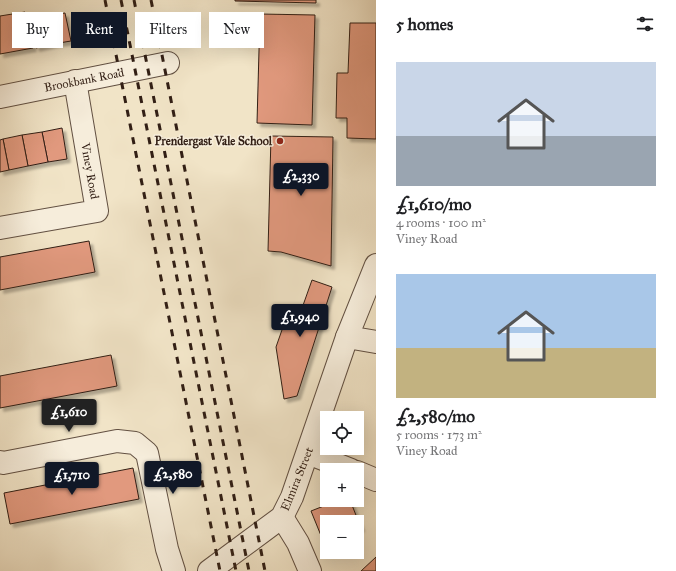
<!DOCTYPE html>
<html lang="en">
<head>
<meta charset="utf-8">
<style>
	:root { --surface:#fff; --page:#f2f2f2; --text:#202124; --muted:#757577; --accent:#111827 }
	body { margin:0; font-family:"IM FELL Great Primer",serif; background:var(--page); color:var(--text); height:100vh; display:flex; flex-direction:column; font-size:15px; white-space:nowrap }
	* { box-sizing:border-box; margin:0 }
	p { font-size:13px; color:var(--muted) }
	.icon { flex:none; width:22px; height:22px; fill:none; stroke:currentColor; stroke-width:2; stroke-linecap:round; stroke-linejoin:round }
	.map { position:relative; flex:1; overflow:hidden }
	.panel { display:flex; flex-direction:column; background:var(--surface); width:300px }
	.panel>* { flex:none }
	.guide { position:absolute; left:12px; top:12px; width:304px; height:36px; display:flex; gap:8px }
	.tools { position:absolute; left:320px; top:411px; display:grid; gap:8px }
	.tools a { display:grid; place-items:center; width:44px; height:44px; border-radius:0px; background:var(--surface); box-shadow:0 4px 16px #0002; font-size:20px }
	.price { position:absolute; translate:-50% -34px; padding:0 9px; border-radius:4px; background:var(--accent); color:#fff; font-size:13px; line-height:26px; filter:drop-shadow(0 1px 2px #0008) }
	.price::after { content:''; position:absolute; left:50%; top:24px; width:12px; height:9px; margin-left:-6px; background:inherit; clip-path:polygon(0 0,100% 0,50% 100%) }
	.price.current { background:#222; color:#fff }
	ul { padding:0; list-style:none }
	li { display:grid; align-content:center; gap:8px; height:212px; padding:0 20px }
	li span { display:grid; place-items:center; height:124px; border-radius:0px; color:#555 }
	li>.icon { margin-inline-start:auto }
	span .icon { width:72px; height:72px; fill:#fffc; stroke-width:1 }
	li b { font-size:17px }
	h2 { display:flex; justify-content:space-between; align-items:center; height:48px; padding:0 20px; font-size:17px }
	.chip { padding:0 14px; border-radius:0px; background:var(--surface); box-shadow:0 4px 16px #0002; font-size:14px; line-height:36px }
	.chip.current { background:var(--accent); color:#fff }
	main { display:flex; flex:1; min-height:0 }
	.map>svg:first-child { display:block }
	.building { fill:#e1997e; stroke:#321f15; filter:url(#shadow) }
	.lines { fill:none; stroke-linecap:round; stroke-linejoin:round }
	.street-casing { stroke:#625042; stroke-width:24 }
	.street { stroke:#f6eddb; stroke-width:22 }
	.rail { stroke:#321f15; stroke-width:3; stroke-dasharray:7 7; stroke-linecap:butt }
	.poi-dot { fill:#8f2418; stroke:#f6eddb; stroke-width:1.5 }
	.labels { text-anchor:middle; stroke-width:3; stroke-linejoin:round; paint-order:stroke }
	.street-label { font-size:12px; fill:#321f15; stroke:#f6eddb }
	.poi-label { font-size:12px; font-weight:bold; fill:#321f15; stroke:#f6eddb; text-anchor:end }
</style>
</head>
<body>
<main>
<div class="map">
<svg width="376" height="571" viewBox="0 0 376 571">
	<defs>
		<filter id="shadow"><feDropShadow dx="3.5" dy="3.5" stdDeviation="1" flood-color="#0004"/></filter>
	</defs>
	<rect width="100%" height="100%" fill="#f1e4c7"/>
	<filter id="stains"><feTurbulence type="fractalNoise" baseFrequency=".005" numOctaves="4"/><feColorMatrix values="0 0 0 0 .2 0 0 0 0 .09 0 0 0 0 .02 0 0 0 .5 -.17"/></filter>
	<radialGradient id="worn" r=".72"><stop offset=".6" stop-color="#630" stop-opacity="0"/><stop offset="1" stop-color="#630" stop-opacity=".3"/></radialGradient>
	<!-- building -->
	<g class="building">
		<path d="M 235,0 L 316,0 L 316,3 L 235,1 Z"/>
		<path d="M 25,12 L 33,48 L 0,54 L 0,16 Z"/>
		<path d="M 65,13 L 71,41 L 53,44 L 48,16 Z"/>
		<path d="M 260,14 L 315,15 L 312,125 L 257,123 Z"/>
		<path d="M 48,16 L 53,44 L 36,48 L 30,20 Z"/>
		<path d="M 350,23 L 376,23 L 376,139 L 347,138 L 347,118 L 336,118 L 337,73 L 348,73 Z"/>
		<path d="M 62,128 L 67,159 L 48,162 L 42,132 Z"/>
		<path d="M 42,132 L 48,162 L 28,166 L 22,135 Z"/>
		<path d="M 22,135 L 28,166 L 9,170 L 3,139 Z"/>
		<path d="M 271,136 L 333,137 L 331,266 L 281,252 L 268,251 Z"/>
		<path d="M 3,139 L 9,170 L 0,172 L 0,140 Z"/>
		<path d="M 89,241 L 95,272 L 0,290 L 0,257 Z"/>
		<path d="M 312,280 L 332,287 L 297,396 L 284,399 L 276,347 L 290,307 L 301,311 Z"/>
		<path d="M 111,355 L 117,386 L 0,408 L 0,376 Z"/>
		<path d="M 133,468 L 139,499 L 10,524 L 4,493 Z"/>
		<path d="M 339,500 L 350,500 L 361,528 L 357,530 L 357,522 L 327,522 L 327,542 L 324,543 L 311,511 Z"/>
		<path d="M 376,557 L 376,571 L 361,571 Z"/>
	</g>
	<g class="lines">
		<!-- street casing -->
		<g class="street-casing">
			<g id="street">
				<path d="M 0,97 L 168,63"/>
				<path d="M 0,228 L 97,211 L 75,81"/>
				<path d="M 347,337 L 376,342"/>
				<path d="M 308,453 L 351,470"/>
				<path d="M 0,462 L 3,463 L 117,441 L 135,443 L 147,453 L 167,549 L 174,571"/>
				<path d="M 357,472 L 376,480"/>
				<path d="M 282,517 L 298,543 L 310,571"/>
				<path d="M 209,571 L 282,517 L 292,497 L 347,337 L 376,265"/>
			</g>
		</g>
		<!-- street -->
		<use href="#street" class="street"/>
		<!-- rail -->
		<g class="rail">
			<path d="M 105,0 L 220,571"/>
			<path d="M 121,0 L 236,571"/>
			<path d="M 134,0 L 249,571"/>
			<path d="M 151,0 L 265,571"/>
		</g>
	</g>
	<!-- markers -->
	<circle class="poi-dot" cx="280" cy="141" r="4"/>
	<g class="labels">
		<!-- street labels -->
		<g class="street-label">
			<text transform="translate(84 80) rotate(-11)" y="4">Brookbank Road</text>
			<text transform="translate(90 171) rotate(80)" y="4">Viney Road</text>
			<text transform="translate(297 479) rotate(-68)" y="4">Elmira Street</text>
		</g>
		<!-- poi labels -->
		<g class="poi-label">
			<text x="272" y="145">Prendergast Vale School</text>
		</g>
	</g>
	<rect width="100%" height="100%" filter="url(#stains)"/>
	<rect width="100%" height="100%" fill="url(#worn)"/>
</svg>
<div class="tools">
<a><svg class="icon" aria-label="locate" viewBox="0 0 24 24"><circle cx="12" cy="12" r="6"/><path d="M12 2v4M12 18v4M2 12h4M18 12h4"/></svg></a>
<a>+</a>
<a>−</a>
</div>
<b class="price" style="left:301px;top:197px">£2,330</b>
<b class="price" style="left:300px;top:338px">£1,940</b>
<b class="price current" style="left:69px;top:433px">£1,610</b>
<b class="price" style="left:173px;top:495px">£2,580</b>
<b class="price" style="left:72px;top:496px">£1,710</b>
<div class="guide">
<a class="chip">Buy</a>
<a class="chip current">Rent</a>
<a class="chip">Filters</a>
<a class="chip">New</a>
</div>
</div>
<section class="panel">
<h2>5 homes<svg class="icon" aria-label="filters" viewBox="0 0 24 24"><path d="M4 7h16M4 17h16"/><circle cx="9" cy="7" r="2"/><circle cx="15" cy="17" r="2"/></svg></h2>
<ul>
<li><span style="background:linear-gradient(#c9d6e8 60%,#9aa5b1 0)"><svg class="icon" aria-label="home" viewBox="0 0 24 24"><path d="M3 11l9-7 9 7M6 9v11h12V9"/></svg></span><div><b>£1,610/mo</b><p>4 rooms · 100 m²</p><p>Viney Road</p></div></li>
<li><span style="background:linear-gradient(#a9c7e8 60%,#c2b280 0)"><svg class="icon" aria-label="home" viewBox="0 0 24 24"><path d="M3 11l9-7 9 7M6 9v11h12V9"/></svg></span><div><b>£2,580/mo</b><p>5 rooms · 173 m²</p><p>Viney Road</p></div></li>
</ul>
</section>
</main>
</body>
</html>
